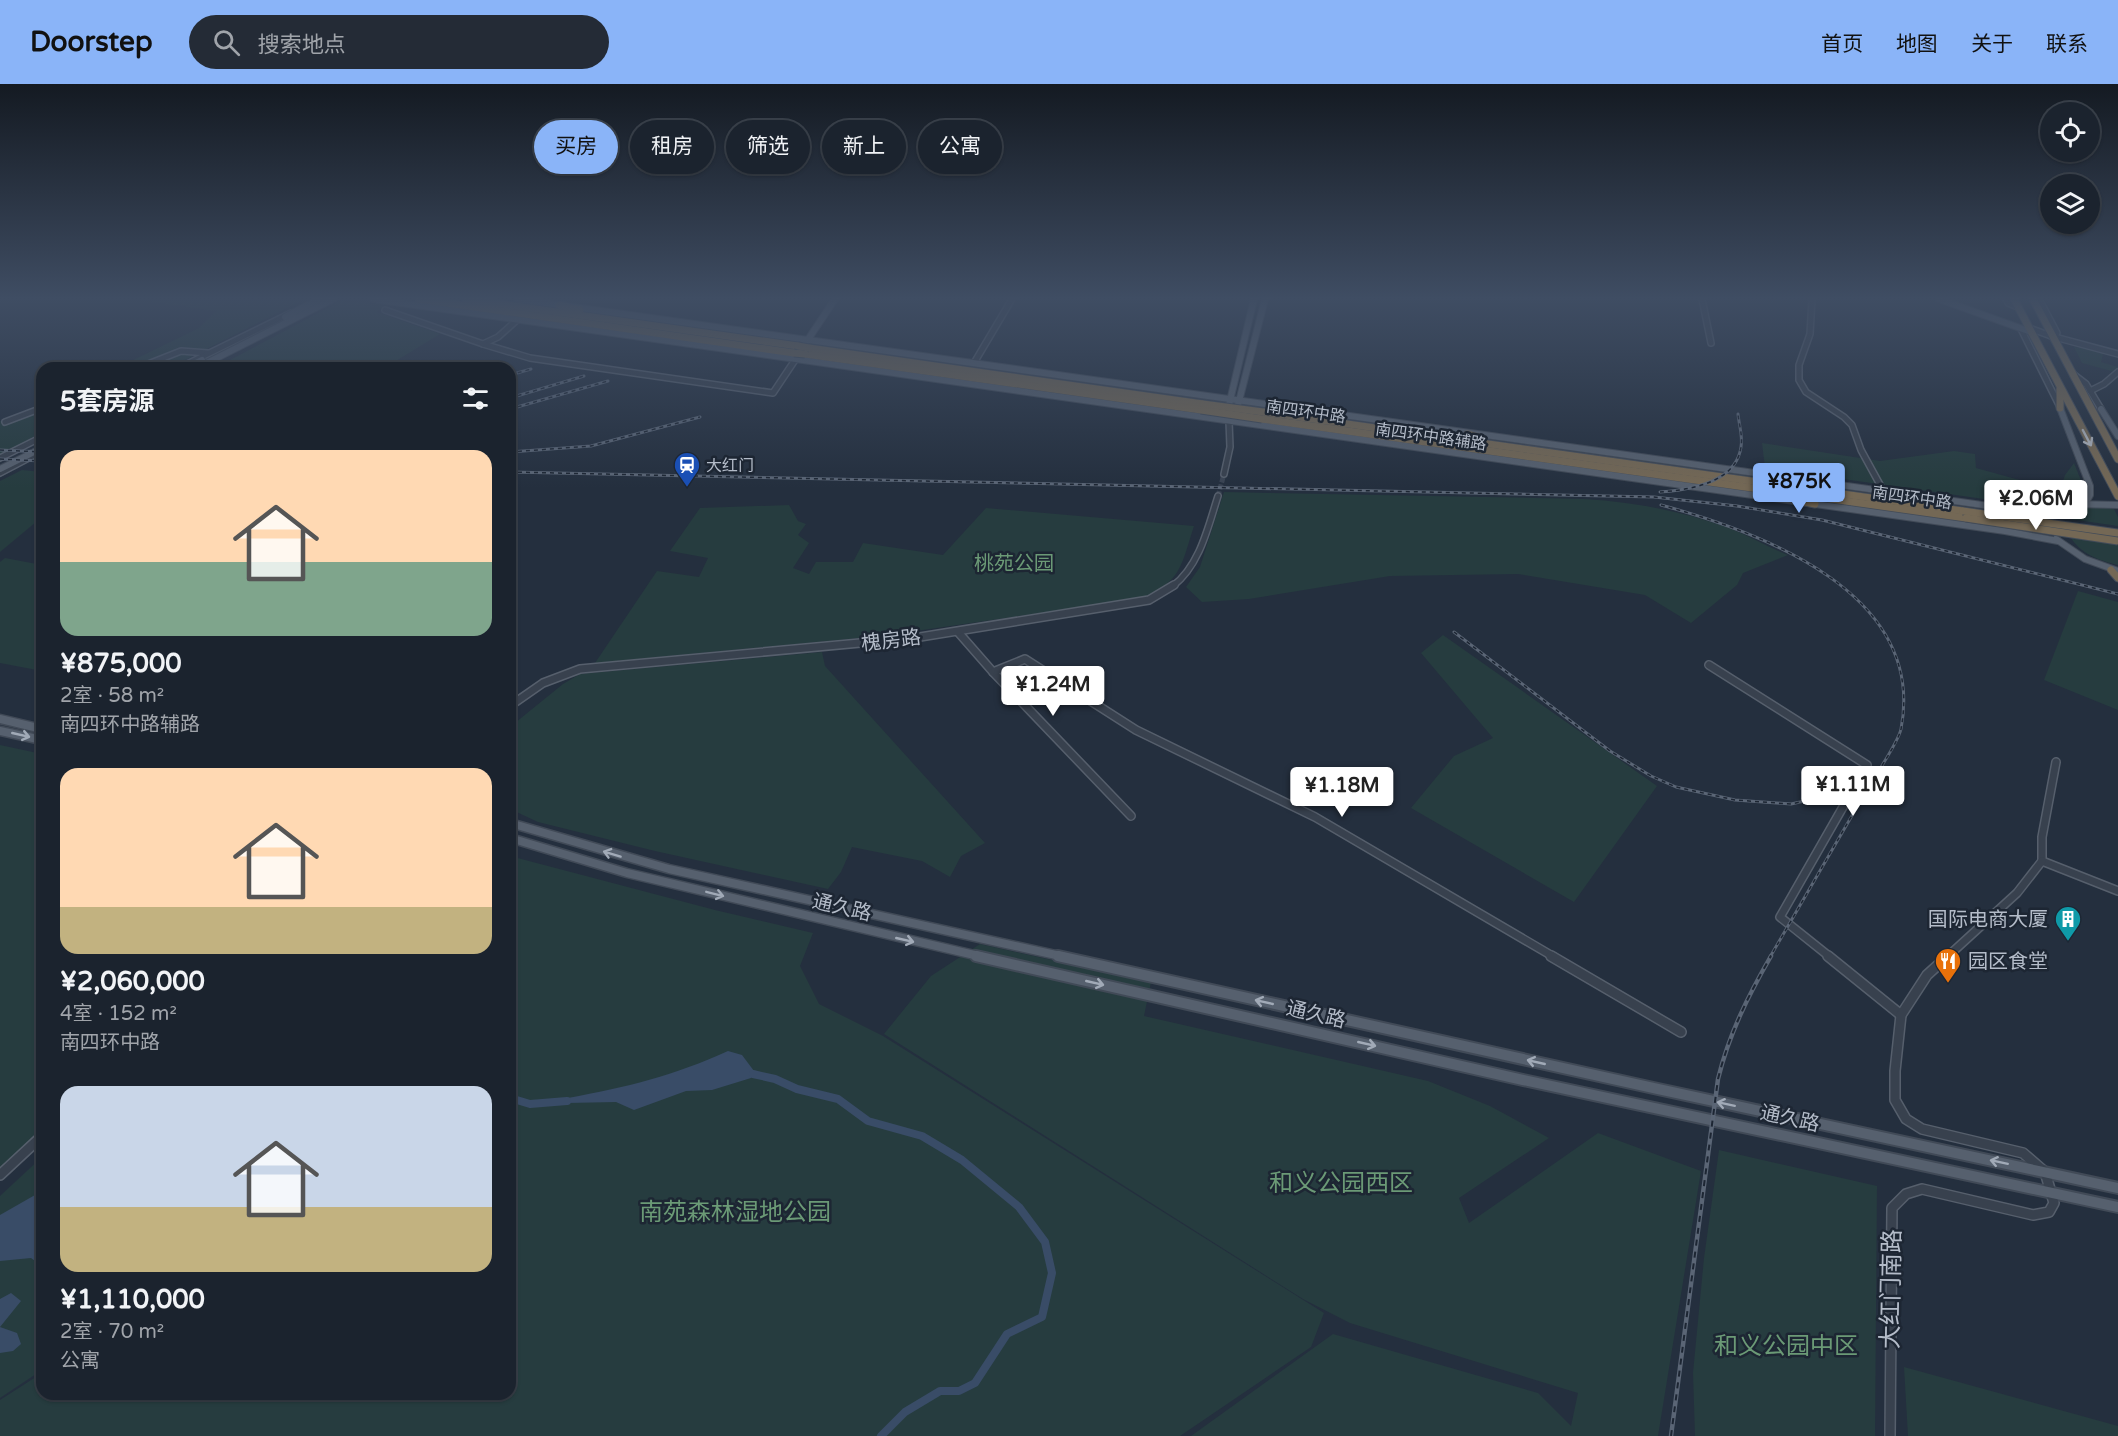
<!DOCTYPE html>
<html lang="zh">
<head>
<meta charset="utf-8">
<style>
	:root { --surface:#1b232e; --page:#242b36; --text:#f1f3f6; --muted:#a0a4aa; --line:#39404a; --accent:#8ab4f8 }
	body { margin:0; font-family:"Varela Round","Noto Sans SC",sans-serif; background:var(--page); color:var(--text); height:100vh; display:flex; flex-direction:column; font-size:22px; white-space:nowrap }
	* { box-sizing:border-box; margin:0 }
	p { font-size:20px; color:var(--muted) }
	.icon { flex:none; width:33px; height:33px; fill:none; stroke:currentColor; stroke-width:2; stroke-linecap:round; stroke-linejoin:round }
	.map { position:relative; flex:1; overflow:hidden }
	.details { position:absolute; left:36px; top:278px; width:480px; height:1038px; display:flex; flex-direction:column; background:var(--surface); border-radius:18px; box-shadow:0 2px 4px #0004,0 0 0 2px var(--line) }
	.details>* { flex:none }
	.hud { position:absolute; left:534px; top:36px; width:570px; height:54px; display:flex; gap:12px }
	.fabs { position:absolute; left:2040px; top:18px; display:grid; gap:12px }
	.fabs a { display:grid; place-items:center; width:60px; height:60px; border-radius:50%; background:var(--surface); box-shadow:0 2px 4px #0004,0 0 0 2px var(--line); font-size:30px }
	.price { position:absolute; translate:-50% -51px; padding:0 14px; border-radius:6px; background:#fff; color:#222; font-size:20px; line-height:39px; filter:drop-shadow(0 2px 3px #0008) }
	.price::after { content:''; position:absolute; left:50%; top:36px; width:18px; height:14px; margin-left:-9px; background:inherit; clip-path:polygon(0 0,100% 0,50% 100%) }
	.price.current { background:var(--accent); color:#111 }
	ul { padding:0; list-style:none }
	li { display:grid; align-content:center; gap:12px; height:318px; padding:0 24px }
	li span { display:grid; place-items:center; height:186px; border-radius:18px; color:#555 }
	li>.icon { margin-inline-start:auto }
	span .icon { width:108px; height:108px; fill:#fffc; stroke-width:1 }
	li b { font-size:26px }
	h2 { display:flex; justify-content:space-between; align-items:center; height:72px; padding:0 24px; font-size:26px }
	.chip { padding:0 21px; border-radius:27px; background:var(--surface); box-shadow:0 2px 4px #0004,0 0 0 2px var(--line); font-size:21px; line-height:54px }
	.chip.current { background:var(--accent); color:#111 }
	header { display:flex; align-items:center; gap:36px; box-sizing:border-box; height:84px; padding:0 30px; background:var(--accent); color:#111 }
	header strong { font-size:28px }
	nav { display:flex; gap:33px; margin-inline-start:auto; font-size:21px }
	.search { width:420px; height:54px; background:var(--page); display:flex; align-items:center; gap:15px; box-sizing:border-box; padding:0 21px; border-radius:33px; color:var(--muted); font-size:22px }
	.map>svg:first-child { display:block }
	.green { fill:#263c3f }
	.water { fill:#394c67 }
	.lines { fill:none; stroke-linecap:round; stroke-linejoin:round }
	.canal { stroke:#394c67; stroke-width:8 }
	.minor-tunnel { stroke:#3a4453; stroke-width:5; stroke-dasharray:5 2; stroke-linecap:butt }
	.minor-far2-casing { stroke:#565f6c; stroke-width:8 }
	.minor-far1-casing { stroke:#565f6c; stroke-width:10 }
	.minor-casing { stroke:#565f6c; stroke-width:12 }
	.major-far2-casing { stroke:#414a57; stroke-width:8 }
	.major-far1-casing { stroke:#414a57; stroke-width:11 }
	.major-casing { stroke:#414a57; stroke-width:14 }
	.highway-casing { stroke:#434c59; stroke-width:9 }
	.minor-far2 { stroke:#38414e; stroke-width:5 }
	.minor-far1 { stroke:#38414e; stroke-width:7 }
	.minor { stroke:#38414e; stroke-width:9 }
	.major-far2 { stroke:#56606e; stroke-width:6 }
	.major-far1 { stroke:#56606e; stroke-width:8 }
	.major { stroke:#56606e; stroke-width:10 }
	.highway { stroke:#746855; stroke-width:7 }
	.rail-far1-casing { stroke:#5a6575; stroke-width:3 }
	.rail-casing { stroke:#5a6575; stroke-width:4.5 }
	.rail-far1 { stroke:#1d2633; stroke-width:1.5; stroke-dasharray:4; stroke-linecap:butt }
	.rail { stroke:#1d2633; stroke-width:2; stroke-dasharray:6; stroke-linecap:butt }
	.highway-bridge-casing { stroke:#434c59; stroke-width:9; stroke-linecap:butt }
	.highway-bridge { stroke:#746855; stroke-width:7 }
	.oneway { stroke:#aeb4bd }
	.oneway2 { stroke:#a1aab7 }
	.labels { text-anchor:middle; stroke-width:5; stroke-linejoin:round; paint-order:stroke }
	.far-street-label { font-size:16px; fill:#b4bcc9; stroke:#1d2633 }
	.far-poi-label { font-size:16px; fill:#b4bcc9; stroke:#1d2633; text-anchor:start }
	.park-label { font-size:20px; fill:#6b9a76; stroke:#1d2633 }
	.street-label { font-size:20px; fill:#b4bcc9; stroke:#1d2633 }
	.poi-label { font-size:20px; fill:#b4bcc9; stroke:#1d2633; text-anchor:end }
	.near-park-label { font-size:24px; fill:#6b9a76; stroke:#1d2633 }
	.near-street-label { font-size:24px; fill:#b4bcc9; stroke:#1d2633 }
</style>
</head>
<body>
<header>
<strong>Doorstep</strong>
<div class="search"><svg class="icon" aria-label="search" viewBox="0 0 24 24"><circle cx="10" cy="10" r="6"/><path d="M15 15l6 6"/></svg>搜索地点</div>
<nav><a>首页</a><a>地图</a><a>关于</a><a>联系</a></nav>
</header>
<div class="map">
<svg width="2118" height="1352" viewBox="0 0 2118 1352">
	<rect width="100%" height="100%" fill="#242f3e"/>
	<!-- green -->
	<g class="green">
		<path d="M 132,215 L 299,215 L 299,218 L 171,283 L 117,284 L 199,244 L 216,227 Z"/>
		<path d="M 341,217 L 386,221 L 376,228 L 440,250 L 386,283 L 217,283 Z"/>
		<path d="M 2080,261 L 2104,267 L 2101,278 L 2118,283 L 2115,288 L 2082,279 L 2074,263 L 2079,264 Z"/>
		<path d="M 42,326 L 42,349 L 0,371 L 0,337 L 12,338 Z"/>
		<path d="M 1762,359 L 1880,377 L 1954,367 L 1975,370 L 1976,384 L 2056,406 L 2061,403 L 2065,391 L 2074,379 L 2084,404 L 2079,409 L 2051,413 L 2033,422 L 1765,384 Z"/>
		<path d="M 22,386 L 42,388 L 42,433 L 0,468 L 0,397 Z"/>
		<path d="M 1224,408 L 1584,415 C 1634,418 1682,427 1729,444 C 1749,452 1768,463 1788,471 L 1743,489 L 1737,501 L 1691,539 L 1645,511 L 1518,490 L 1390,492 L 1249,515 L 1202,518 L 1186,503 L 1200,483 Z"/>
		<path d="M 789,421 L 798,437 L 806,440 L 798,451 L 809,459 L 793,484 L 809,490 L 816,478 L 853,478 L 863,459 L 943,471 L 986,424 L 1194,442 C 1181,482 1181,500 1138,515 L 881,552 L 595,579 L 657,487 L 699,493 L 708,474 L 670,467 L 700,424 Z"/>
		<path d="M 2088,422 L 2114,425 L 2118,433 L 2118,442 L 2056,433 L 2061,426 Z"/>
		<path d="M 2071,454 L 2118,461 L 2118,481 C 2100,477 2081,470 2071,454 Z"/>
		<path d="M 5,474 L 42,481 L 42,587 L 0,579 L 0,478 Z"/>
		<path d="M 2078,507 L 2118,518 L 2118,626 L 2044,596 Z"/>
		<path d="M 1443,551 L 1657,702 L 1574,818 L 1411,724 L 1454,672 L 1493,654 L 1421,569 Z"/>
		<path d="M 822,568 L 825,582 L 985,759 L 961,772 L 950,793 L 922,777 L 852,763 L 841,788 L 828,805 L 655,767 L 538,738 L 510,725 L 510,643 L 563,600 L 580,590 Z"/>
		<path d="M 0,661 L 42,670 L 42,1046 L 0,1085 Z"/>
		<path d="M 510,772 L 715,826 L 813,849 L 800,882 L 819,920 L 883,952 L 1324,1229 L 1311,1263 L 1180,1352 L 0,1352 L 0,1316 L 42,1289 L 42,1310 L 510,1310 Z"/>
		<path d="M 980,860 L 1151,898 L 1144,932 L 1428,997 L 1490,1022 L 1549,1054 L 1459,1114 L 1469,1139 L 1598,1049 L 1701,1087 L 1658,1352 L 1191,1352 L 1333,1250 L 1538,1309 L 1571,1342 L 1578,1309 L 1350,1239 L 1303,1215 L 884,950 L 931,892 Z"/>
		<path d="M 1719,1066 L 1877,1102 L 1875,1352 L 1695,1352 L 1693,1289 L 1704,1174 Z"/>
		<path d="M 42,1073 L 42,1286 L 0,1314 L 0,1112 Z"/>
		<path d="M 1904,1283 L 2118,1342 L 2118,1352 L 1908,1352 Z"/>
	</g>
	<!-- water -->
	<g class="water">
		<path d="M 728,967 L 742,971 L 754,987 L 751,994 L 712,1006 L 686,1007 L 634,1026 L 616,1018 L 566,1019 L 568,1014 C 627,1003 673,992 728,967 Z"/>
		<path d="M 42,1107 L 42,1182 L 31,1174 L 0,1177 L 0,1131 Z"/>
		<path d="M 11,1209 L 21,1217 L 0,1243 L 17,1249 L 21,1260 L 13,1267 L 0,1269 L 0,1215 Z"/>
	</g>
	<g class="lines">
		<!-- canal -->
		<g class="canal">
			<path d="M 753,990 L 775,995 L 797,1005 L 838,1015 L 868,1037 L 922,1052 L 962,1076 L 1019,1123 L 1045,1158 L 1052,1189 L 1042,1233 L 1007,1250 L 975,1299 L 959,1307 L 940,1307 L 905,1328 L 881,1352"/>
			<path d="M 510,1014 L 530,1020 L 567,1017"/>
		</g>
		<!-- minor-tunnel -->
		<path class="minor-tunnel" d="M 1218,412 L 1224,390"/>
		<!-- minor-far2 casing -->
		<g class="minor-far2-casing">
			<g id="minor-far2">
				<path d="M 1702,215 L 1711,259"/>
				<path d="M 1812,215 L 1810,250 L 1799,281 L 1799,296 L 1806,308 L 1844,333 L 1852,341 L 1861,366 L 1884,408"/>
				<path d="M 2006,215 L 2008,219 L 2018,223"/>
				<path d="M 2039,215 L 2057,249 L 2054,253"/>
				<path d="M 385,226 L 483,260 L 498,253 L 517,236"/>
				<path d="M 2051,252 L 2118,270"/>
				<path d="M 2054,253 L 2029,244 L 2021,245 L 2060,323"/>
				<path d="M 483,260 L 530,274 L 773,309 L 795,276"/>
				<path d="M 974,279 L 1012,215"/>
				<path d="M 138,284 L 181,267 L 208,269"/>
				<path d="M 179,284 L 291,229"/>
				<path d="M 2073,290 L 2086,300 L 2101,325"/>
				<path d="M 2090,307 L 2104,300 L 2118,288"/>
				<path d="M 5,338 L 42,324"/>
				<path d="M 0,374 L 42,353"/>
				<path d="M 0,389 L 42,367"/>
				<path d="M 1224,390 L 1230,363 L 1229,337"/>
				<path d="M 1173,502 C 1200,481 1208,443 1218,412"/>
			</g>
		</g>
		<!-- minor-far1 casing -->
		<g class="minor-far1-casing">
			<g id="minor-far1">
				<path d="M 958,548 L 993,588 L 1131,732"/>
				<path d="M 1709,581 L 1867,681 L 1780,833 L 1830,873"/>
				<path d="M 993,588 L 1025,575 L 1136,646 L 1315,733 L 1554,873"/>
				<path d="M 510,622 L 543,599 L 580,585 L 914,554 L 1149,516 L 1174,501"/>
				<path d="M 2042,777 L 2042,753 L 2056,678"/>
				<path d="M 2042,777 L 2118,807"/>
				<path d="M 1947,873 L 2017,809 L 2042,777"/>
			</g>
		</g>
		<!-- minor casing -->
		<g class="minor-casing">
			<g id="minor">
				<path d="M 1551,872 L 1681,948"/>
				<path d="M 1828,872 L 1901,931"/>
				<path d="M 0,1091 L 42,1052"/>
				<path d="M 1890,1352 L 1892,1124 L 1906,1110 L 1922,1105 L 2033,1131 L 2049,1128 L 2054,1119 L 2045,1088 L 2023,1069 L 1922,1045 L 1906,1035 L 1895,1016 L 1895,987 L 1901,931 L 1927,891 L 1948,872"/>
			</g>
		</g>
		<!-- major-far2 casing -->
		<g class="major-far2-casing">
			<g id="major-far2">
				<path d="M 373,215 L 2005,447 L 2058,457"/>
				<path d="M 517,215 L 2047,430"/>
				<path d="M 1939,215 L 2031,248"/>
				<path d="M 285,233 L 319,215"/>
				<path d="M 805,260 L 835,215"/>
				<path d="M 186,284 L 202,276"/>
				<path d="M 197,284 L 333,215"/>
				<path d="M 1229,321 L 1254,215"/>
				<path d="M 1238,321 L 1265,215"/>
				<path d="M 2060,324 L 2090,402 L 2090,411 L 2086,418"/>
				<path d="M 2101,325 L 2118,352"/>
				<path d="M 0,385 L 42,364"/>
				<path d="M 2047,430 L 2073,420 L 2118,421"/>
				<path d="M 2056,455 L 2085,475 L 2118,487"/>
			</g>
		</g>
		<!-- major-far1 casing -->
		<g class="major-far1-casing">
			<g id="major-far1">
				<path d="M 0,635 L 42,645"/>
				<path d="M 0,647 L 42,656"/>
				<path d="M 510,739 L 669,785 L 1065,873"/>
				<path d="M 510,754 L 627,789 L 983,873"/>
			</g>
		</g>
		<!-- major casing -->
		<g class="major-casing">
			<g id="major">
				<path d="M 976,872 L 1523,996 L 2118,1123"/>
				<path d="M 1058,872 L 1658,1005 L 2118,1104"/>
			</g>
		</g>
		<!-- highway casing -->
		<g class="highway-casing">
			<g id="highway">
				<path d="M 419,215 L 794,269"/>
				<path d="M 466,215 L 798,262"/>
				<path d="M 2014,215 L 2118,412"/>
				<path d="M 2033,215 L 2118,375"/>
				<path d="M 559,221 L 580,226"/>
				<path d="M 809,264 L 1203,320"/>
				<path d="M 805,270 L 1201,326"/>
				<path d="M 2060,305 L 2060,324"/>
				<path d="M 1263,328 L 1963,427"/>
				<path d="M 1262,335 L 1966,434"/>
				<path d="M 1467,350 L 1482,354"/>
				<path d="M 1796,416 L 1815,420"/>
				<path d="M 2111,486 L 2118,494"/>
			</g>
		</g>
		<!-- minor-far2 -->
		<use href="#minor-far2" class="minor-far2"/>
		<!-- minor-far1 -->
		<use href="#minor-far1" class="minor-far1"/>
		<!-- minor -->
		<use href="#minor" class="minor"/>
		<!-- major-far2 -->
		<use href="#major-far2" class="major-far2"/>
		<!-- major-far1 -->
		<use href="#major-far1" class="major-far1"/>
		<!-- major -->
		<use href="#major" class="major"/>
		<!-- highway -->
		<use href="#highway" class="highway"/>
		<!-- rail-far1 casing -->
		<g class="rail-far1-casing">
			<g id="rail-far1">
				<path d="M 510,291 L 531,285"/>
				<path d="M 510,314 L 584,292"/>
				<path d="M 510,325 L 608,297"/>
				<path d="M 0,366 L 42,368"/>
				<path d="M 510,368 L 591,362 L 700,333"/>
				<path d="M 0,375 L 42,377"/>
				<path d="M 510,388 L 1654,413 L 1737,422 L 1822,436 L 2118,510"/>
				<path d="M 1660,408 C 1689,406 1736,399 1741,363 C 1743,352 1739,341 1738,330"/>
				<path d="M 1661,421 C 1764,449 1927,510 1901,645 C 1898,659 1876,690 1868,704 C 1835,760 1803,817 1770,873"/>
				<path d="M 1454,548 L 1610,667 L 1651,692 L 1676,703 L 1735,716 L 1791,720 L 1836,710 L 1877,686"/>
			</g>
		</g>
		<!-- rail casing -->
		<g class="rail-casing">
			<path id="rail" d="M 1671,1352 L 1718,995 C 1729,950 1748,912 1771,872"/>
		</g>
		<!-- rail-far1 -->
		<use href="#rail-far1" class="rail-far1"/>
		<!-- rail -->
		<use href="#rail" class="rail"/>
		<!-- highway-bridge casing -->
		<g class="highway-bridge-casing">
			<g id="highway-bridge">
				<path d="M 798,262 L 809,264"/>
				<path d="M 794,269 L 805,270"/>
				<path d="M 1203,320 L 1263,328"/>
				<path d="M 1201,326 L 1262,335"/>
				<path d="M 1963,427 L 2118,449"/>
				<path d="M 1966,434 L 2118,457"/>
			</g>
		</g>
		<!-- highway-bridge -->
		<use href="#highway-bridge" class="highway-bridge"/>
	</g>
	<!-- one-way arrows -->
	<defs><path id="oneway-shaft" d="M-6 0H5M1.5-3L5.5 0L1.5 3" fill="none" stroke-width="1.6" stroke-linecap="round" stroke-linejoin="round" transform="scale(1.5)"/></defs>
	<use class="oneway" href="#oneway-shaft" transform="translate(2087 354) rotate(62)"/>
	<g class="oneway2">
		<use href="#oneway-shaft" transform="translate(21 651) rotate(13)"/>
		<use href="#oneway-shaft" transform="translate(612 770) rotate(-163)"/>
		<use href="#oneway-shaft" transform="translate(715 810) rotate(14)"/>
		<use href="#oneway-shaft" transform="translate(905 856) rotate(13)"/>
		<use href="#oneway-shaft" transform="translate(1095 899) rotate(13)"/>
		<use href="#oneway-shaft" transform="translate(1264 918) rotate(-167)"/>
		<use href="#oneway-shaft" transform="translate(1367 960) rotate(13)"/>
		<use href="#oneway-shaft" transform="translate(1536 978) rotate(-167)"/>
		<use href="#oneway-shaft" transform="translate(1726 1020) rotate(-168)"/>
		<use href="#oneway-shaft" transform="translate(1999 1078) rotate(-168)"/>
	</g>
	<!-- sky -->
	<linearGradient id="sky" x2="0" y2="1"><stop stop-color="#141a22"/><stop offset="0.53" stop-color="#3f4d63"/><stop offset="1" stop-color="#3f4d63" stop-opacity="0"/></linearGradient>
	<rect width="2118" height="404" fill="url(#sky)"/>
	<!-- icons -->
	<defs>
		<g id="station-pin" transform="scale(1.35)"><path d="M0 17L-7.5 6A9.5 9.5 0 1 1 7.5 6Z" fill="#1a4fb4" stroke="#1d2633"/><path d="M-3-6H3Q5-6 5-4V2Q5 4 3 4L4.5 6H3L1.5 4h-3L-3 6H-4.5L-3 4Q-5 4-5 2V-4Q-5-6-3-6ZM-3.5-4v3h7v-3ZM-3.5 1v1.5H-2V1ZM2 1v1.5H3.5V1Z" fill="#fff"/></g>
		<g id="building-pin" transform="scale(1.35)"><path d="M0 17L-7.5 6A9.5 9.5 0 1 1 7.5 6Z" fill="#0f9aa8" stroke="#1d2633"/><path d="M-4-6H4V6H1V3H-1V6H-4ZM-2.5-4.3h1.7v1.8h-1.7ZM.8-4.3h1.7v1.8H.8ZM-2.5-1h1.7V.8h-1.7ZM.8-1h1.7V.8H.8Z" fill="#fff"/></g>
		<g id="restaurant-pin" transform="scale(1.35)"><path d="M0 17L-7.5 6A9.5 9.5 0 1 1 7.5 6Z" fill="#e8710a" stroke="#1d2633"/><path d="M-5-6h1v4h1v-4h1v4h1v-4h1v5L-1.5 .5V6h-2V.5L-5-1ZM5-6V6H3V1.5H1.5Q1.5-4 5-6Z" fill="#fff"/></g>
	</defs>
	<g fill-rule="evenodd">
		<use href="#station-pin" x="687" y="381"/>
		<use href="#building-pin" x="2068" y="835"/>
		<use href="#restaurant-pin" x="1948" y="877"/>
	</g>
	<g class="labels">
		<!-- far-street labels -->
		<g class="far-street-label">
			<text transform="translate(1306 327) rotate(8)" y="6">南四环中路</text>
			<text transform="translate(1431 352) rotate(8)" y="6">南四环中路辅路</text>
			<text transform="translate(1912 413) rotate(8)" y="6">南四环中路</text>
		</g>
		<!-- far-poi labels -->
		<g class="far-poi-label">
			<text x="706" y="387">大红门</text>
		</g>
		<!-- park labels -->
		<g class="park-label">
			<text x="1014" y="486">桃苑公园</text>
		</g>
		<!-- street labels -->
		<g class="street-label">
			<text transform="translate(891 556) rotate(-7)" y="7">槐房路</text>
			<text transform="translate(842 823) rotate(13)" y="7">通久路</text>
			<text transform="translate(1316 930) rotate(13)" y="7">通久路</text>
			<text transform="translate(1790 1034) rotate(12)" y="7">通久路</text>
		</g>
		<!-- poi labels -->
		<g class="poi-label">
			<text x="2048" y="842">国际电商大厦</text>
			<text x="1968" y="884" text-anchor="start">园区食堂</text>
		</g>
		<!-- near-park labels -->
		<g class="near-park-label">
			<text x="1341" y="1107">和义公园西区</text>
			<text x="735" y="1136">南苑森林湿地公园</text>
			<text x="1786" y="1270">和义公园中区</text>
		</g>
		<!-- near-street labels -->
		<g class="near-street-label">
			<text transform="translate(1891 1205) rotate(-89)" y="8">大红门南路</text>
		</g>
	</g>
</svg>
<div class="fabs">
<a><svg class="icon" aria-label="locate" viewBox="0 0 24 24"><circle cx="12" cy="12" r="6"/><path d="M12 2v4M12 18v4M2 12h4M18 12h4"/></svg></a>
<a><svg class="icon" aria-label="layers" viewBox="0 0 24 24"><path d="M12 4l9 5-9 5-9-5zM3 14l9 5 9-5"/></svg></a>
</div>
<b class="price current" style="left:1799px;top:430px">¥875K</b>
<b class="price" style="left:2036px;top:447px">¥2.06M</b>
<b class="price" style="left:1053px;top:633px">¥1.24M</b>
<b class="price" style="left:1853px;top:733px">¥1.11M</b>
<b class="price" style="left:1342px;top:734px">¥1.18M</b>
<div class="hud">
<a class="chip current">买房</a>
<a class="chip">租房</a>
<a class="chip">筛选</a>
<a class="chip">新上</a>
<a class="chip">公寓</a>
</div>
<section class="details">
<h2>5套房源<svg class="icon" aria-label="filters" viewBox="0 0 24 24"><path d="M4 7h16M4 17h16"/><circle cx="9" cy="7" r="2"/><circle cx="15" cy="17" r="2"/></svg></h2>
<ul>
<li><span style="background:linear-gradient(#ffd9b3 60%,#7fa58c 0)"><svg class="icon" aria-label="home" viewBox="0 0 24 24"><path d="M3 11l9-7 9 7M6 9v11h12V9"/></svg></span><div><b>¥875,000</b><p>2室 · 58 m²</p><p>南四环中路辅路</p></div></li>
<li><span style="background:linear-gradient(#ffd9b3 75%,#c2b280 0)"><svg class="icon" aria-label="home" viewBox="0 0 24 24"><path d="M3 11l9-7 9 7M6 9v11h12V9"/></svg></span><div><b>¥2,060,000</b><p>4室 · 152 m²</p><p>南四环中路</p></div></li>
<li><span style="background:linear-gradient(#c9d6e8 65%,#c2b280 0)"><svg class="icon" aria-label="home" viewBox="0 0 24 24"><path d="M3 11l9-7 9 7M6 9v11h12V9"/></svg></span><div><b>¥1,110,000</b><p>2室 · 70 m²</p><p>公寓</p></div></li>
</ul>
</section>
</div>
</body>
</html>
